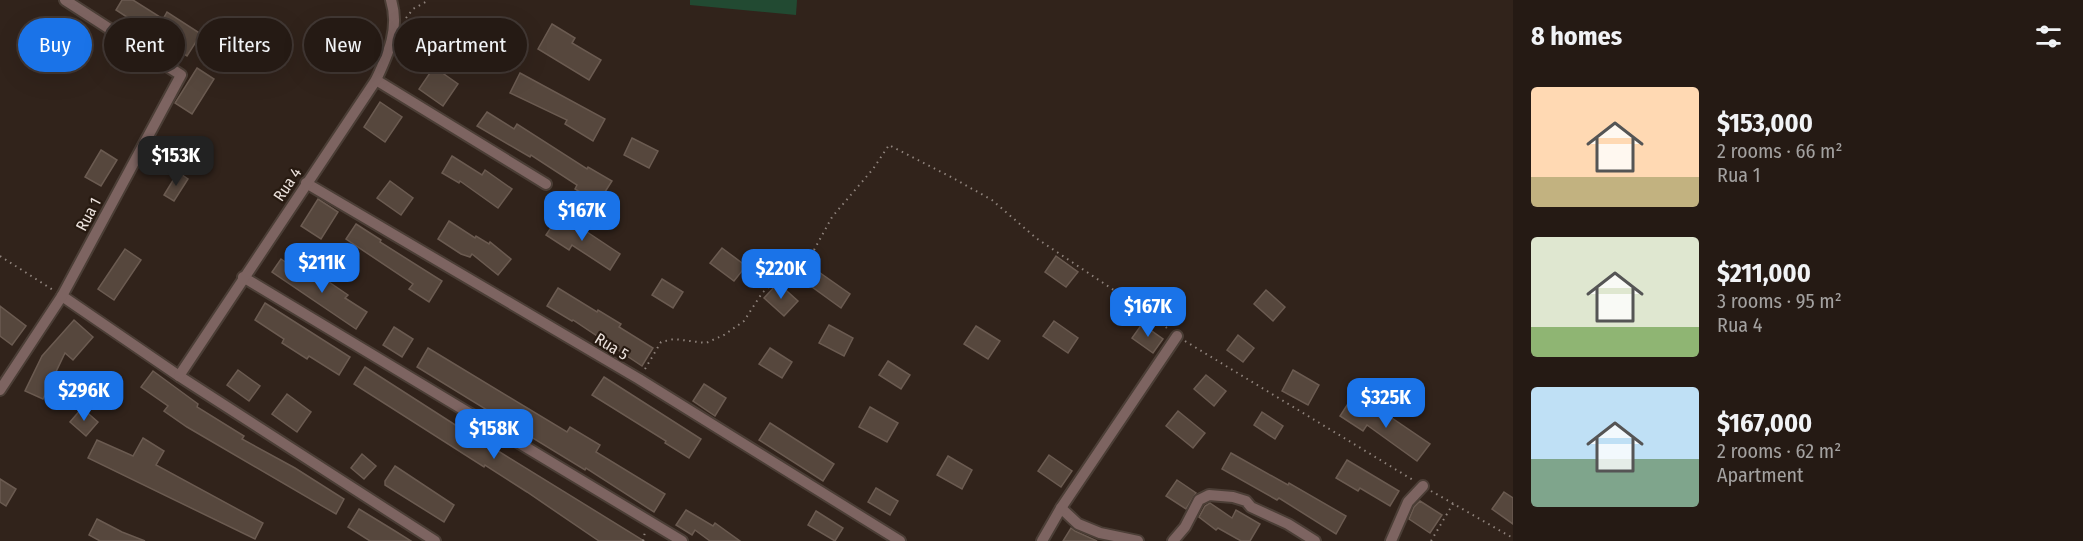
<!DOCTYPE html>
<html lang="en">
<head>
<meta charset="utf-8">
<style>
	:root { --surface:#251a14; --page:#2d231d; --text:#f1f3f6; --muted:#a3a1a0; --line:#423834; --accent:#1a73e8 }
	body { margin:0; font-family:"Fira Sans Condensed",sans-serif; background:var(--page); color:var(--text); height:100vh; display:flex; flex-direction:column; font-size:22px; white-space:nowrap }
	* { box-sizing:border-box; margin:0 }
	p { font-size:20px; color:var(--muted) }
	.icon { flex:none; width:33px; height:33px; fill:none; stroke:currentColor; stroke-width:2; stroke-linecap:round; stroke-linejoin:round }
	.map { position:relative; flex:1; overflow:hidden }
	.panel { display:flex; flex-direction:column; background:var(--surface); width:570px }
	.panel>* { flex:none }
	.guide { position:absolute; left:18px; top:18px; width:570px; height:54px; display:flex; gap:12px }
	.price { position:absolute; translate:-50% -51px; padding:0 14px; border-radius:12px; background:var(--accent); color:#fff; font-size:20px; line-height:39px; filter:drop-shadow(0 2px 3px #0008) }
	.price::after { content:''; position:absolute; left:50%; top:36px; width:18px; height:14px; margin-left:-9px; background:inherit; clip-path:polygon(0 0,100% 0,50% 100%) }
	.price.on { background:#222; color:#fff }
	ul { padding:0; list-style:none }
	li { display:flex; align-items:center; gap:18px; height:150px; padding:0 18px }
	li span { display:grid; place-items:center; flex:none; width:168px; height:120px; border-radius:6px; color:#555 }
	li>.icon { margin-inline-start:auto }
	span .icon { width:72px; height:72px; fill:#fffc; stroke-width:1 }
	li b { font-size:26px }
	h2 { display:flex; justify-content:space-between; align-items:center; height:72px; padding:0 18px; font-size:26px }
	.chip { padding:0 21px; border-radius:27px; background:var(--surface); box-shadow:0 6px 24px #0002,0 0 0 2px var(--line); font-size:21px; line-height:54px }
	.chip.on { background:var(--accent); color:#fff }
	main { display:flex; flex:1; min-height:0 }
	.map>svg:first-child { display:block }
	.green { fill:#224a32 }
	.building { fill:#56473d; stroke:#6b5b51; stroke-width:1.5 }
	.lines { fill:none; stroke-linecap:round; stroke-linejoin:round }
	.street-casing { stroke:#4b3e36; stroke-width:14 }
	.path { stroke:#8f837c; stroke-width:2; stroke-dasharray:1.5 4.5; stroke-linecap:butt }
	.street { stroke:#7d6461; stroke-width:10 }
	.labels { text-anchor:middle; stroke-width:4.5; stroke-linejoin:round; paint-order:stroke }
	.street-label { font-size:16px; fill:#ece2dd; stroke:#271a11 }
</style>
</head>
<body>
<main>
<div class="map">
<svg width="1513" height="541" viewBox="0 0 1513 541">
	<rect width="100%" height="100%" fill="#31231b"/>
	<!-- green -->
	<path class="green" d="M 690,0 L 797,0 L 796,15 L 690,5 Z"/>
	<!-- building -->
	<g class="building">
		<path d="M 122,0 L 133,0 L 163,19 L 167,12 L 201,34 L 187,56 L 116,10 Z"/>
		<path d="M 552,24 L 575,38 L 572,43 L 601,60 L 589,80 L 538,49 Z"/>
		<path d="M 434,67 L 458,84 L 443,106 L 419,89 Z"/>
		<path d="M 197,68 L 214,79 L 192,114 L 175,103 Z"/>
		<path d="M 520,73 L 605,119 L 593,141 L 565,124 L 567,120 L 510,93 Z"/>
		<path d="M 380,102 L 402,117 L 385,142 L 364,127 Z"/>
		<path d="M 487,112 L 514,129 L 517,124 L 587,169 L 588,167 L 612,181 L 598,203 L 575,189 L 577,185 L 531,155 L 530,157 L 477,126 Z"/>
		<path d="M 189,137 L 203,145 L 190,167 L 176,158 Z"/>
		<path d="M 632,138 L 658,151 L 649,168 L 624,155 Z"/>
		<path d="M 101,150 L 117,160 L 101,186 L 85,177 Z"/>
		<path d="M 452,156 L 482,175 L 485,170 L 512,189 L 498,208 L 460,181 L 459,183 L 442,173 Z"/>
		<path d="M 178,172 L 188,179 L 174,201 L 164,195 Z"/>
		<path d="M 390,181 L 413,198 L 401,215 L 377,198 Z"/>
		<path d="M 318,199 L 338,212 L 321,239 L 301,226 Z"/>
		<path d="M 560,214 L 620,254 L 610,270 L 572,245 L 569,250 L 546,235 Z"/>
		<path d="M 449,221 L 475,238 L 476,236 L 489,244 L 490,242 L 511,259 L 498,275 L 472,254 L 470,257 L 461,254 L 438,239 Z"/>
		<path d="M 356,224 L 381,240 L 380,242 L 442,281 L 429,302 L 409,289 L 413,284 L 346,239 Z"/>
		<path d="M 722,248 L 746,266 L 734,281 L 710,263 Z"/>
		<path d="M 125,249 L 141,260 L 114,300 L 98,289 Z"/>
		<path d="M 1056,256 L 1078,272 L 1066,287 L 1045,272 Z"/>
		<path d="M 281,259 L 318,284 L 323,278 L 348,295 L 345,298 L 367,312 L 356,329 L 272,272 Z"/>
		<path d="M 806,263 L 850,294 L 841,308 L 797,276 Z"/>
		<path d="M 662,279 L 683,292 L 673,308 L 652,295 Z"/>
		<path d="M 778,283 L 798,301 L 784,316 L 764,298 Z"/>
		<path d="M 558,288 L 597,312 L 598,310 L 621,324 L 619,327 L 653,348 L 642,366 L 573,320 L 572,321 L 547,306 Z"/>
		<path d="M 1266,290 L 1285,307 L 1273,321 L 1254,304 Z"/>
		<path d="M 265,303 L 350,357 L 339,375 L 309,356 L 307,359 L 282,343 L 284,339 L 255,320 Z"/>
		<path d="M 0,306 L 26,326 L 12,345 L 0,336 Z"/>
		<path d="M 74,320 L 93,337 L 73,360 L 65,353 L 43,399 L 25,391 L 42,356 Z"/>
		<path d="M 1054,321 L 1078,338 L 1068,353 L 1043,336 Z"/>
		<path d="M 1142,324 L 1163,339 L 1153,353 L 1132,338 Z"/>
		<path d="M 829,325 L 853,338 L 844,356 L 819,343 Z"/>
		<path d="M 976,326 L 1000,341 L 988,359 L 964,344 Z"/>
		<path d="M 394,327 L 413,339 L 402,357 L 383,345 Z"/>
		<path d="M 1238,335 L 1254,348 L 1243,362 L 1227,350 Z"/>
		<path d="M 428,348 L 567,432 L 570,427 L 600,445 L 596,452 L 665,494 L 654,512 L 586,468 L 585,470 L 417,367 Z"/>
		<path d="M 770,348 L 792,362 L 782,378 L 759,364 Z"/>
		<path d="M 888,361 L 910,375 L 901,389 L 879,375 Z"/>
		<path d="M 365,367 L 474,437 L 476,435 L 496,448 L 495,449 L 644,541 L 599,541 L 527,492 L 485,465 L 484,467 L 354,384 Z"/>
		<path d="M 238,370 L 260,386 L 249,401 L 227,385 Z"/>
		<path d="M 1293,370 L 1319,385 L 1308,405 L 1282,391 Z"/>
		<path d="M 153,371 L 198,404 L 197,407 L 244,436 L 242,439 L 295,468 L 344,499 L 336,514 L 187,427 L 164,411 L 168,406 L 141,387 Z"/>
		<path d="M 1206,375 L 1226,391 L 1214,406 L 1194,389 Z"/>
		<path d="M 604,377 L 701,439 L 689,458 L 665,443 L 666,441 L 592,395 Z"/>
		<path d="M 704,384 L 726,398 L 715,416 L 693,401 Z"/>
		<path d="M 287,394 L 311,412 L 297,432 L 272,414 Z"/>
		<path d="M 1351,399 L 1379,417 L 1383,412 L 1430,444 L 1417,461 L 1367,425 L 1363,431 L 1340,416 Z"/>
		<path d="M 870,407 L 898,423 L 887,442 L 859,427 Z"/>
		<path d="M 82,408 L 98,422 L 86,436 L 70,422 Z"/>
		<path d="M 1178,411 L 1205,433 L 1193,448 L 1166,426 Z"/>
		<path d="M 1262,412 L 1283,426 L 1275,439 L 1254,425 Z"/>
		<path d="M 770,423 L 834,464 L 823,481 L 759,440 Z"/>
		<path d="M 143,438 L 164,451 L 156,465 L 263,523 L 255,539 L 88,458 L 97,440 L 133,456 Z"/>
		<path d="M 1231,453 L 1288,485 L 1289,483 L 1346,516 L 1336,534 L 1279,498 L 1277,500 L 1222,469 Z"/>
		<path d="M 362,454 L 376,466 L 364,479 L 351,468 Z"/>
		<path d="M 1049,455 L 1072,471 L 1061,487 L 1038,471 Z"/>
		<path d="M 948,456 L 972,470 L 962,489 L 937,475 Z"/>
		<path d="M 1347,460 L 1399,491 L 1390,506 L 1360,488 L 1358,491 L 1336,478 Z"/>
		<path d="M 395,466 L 454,505 L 444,522 L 385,485 L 385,481 Z"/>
		<path d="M 0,479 L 16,489 L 6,506 L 0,502 Z"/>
		<path d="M 1177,480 L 1196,493 L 1186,509 L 1166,496 Z"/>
		<path d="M 876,488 L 898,501 L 890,515 L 868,502 Z"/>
		<path d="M 1504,492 L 1513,498 L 1513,524 L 1492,509 Z"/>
		<path d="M 1420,501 L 1442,515 L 1430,533 L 1409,519 L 1414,507 Z"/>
		<path d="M 1210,503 L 1232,518 L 1236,510 L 1260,524 L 1250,541 L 1241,541 L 1218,528 L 1216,530 L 1199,517 L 1205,506 Z"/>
		<path d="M 359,509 L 395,531 L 411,541 L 370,541 L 348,527 Z"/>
		<path d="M 686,510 L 713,526 L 715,523 L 740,541 L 710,541 L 695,530 L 692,535 L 676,525 Z"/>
		<path d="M 816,511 L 843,528 L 835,541 L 808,525 Z"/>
		<path d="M 97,519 L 122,532 L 145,541 L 100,541 L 89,535 Z"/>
		<path d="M 1071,528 L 1075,531 L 1097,541 L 1063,541 Z"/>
	</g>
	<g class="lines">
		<!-- street casing -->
		<g class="street-casing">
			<g id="street">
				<path d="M 376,80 L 546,184"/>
				<path d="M 306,183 L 639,379 L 900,541"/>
				<path d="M 243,277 L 682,541"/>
				<path d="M 62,296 L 179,376 L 435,541"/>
				<path d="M 179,376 L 376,80 C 388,54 400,29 391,0"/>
				<path d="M 0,390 L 62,296 L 181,75 L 65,0"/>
				<path d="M 1061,508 L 1078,524 L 1100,533 L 1138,541"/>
				<path d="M 1042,541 L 1061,508 L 1177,336"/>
				<path d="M 1173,541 L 1185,527 L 1199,500 L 1209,495 L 1233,497 L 1246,501 L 1251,507 L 1288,524 L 1315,541"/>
				<path d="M 1391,541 L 1408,502 L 1423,486"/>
			</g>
		</g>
		<!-- path -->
		<g class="path">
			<path d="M 406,18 L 413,9 L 429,0"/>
			<path d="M 0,256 L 53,290"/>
			<path d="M 1185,341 L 1413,480"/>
			<path d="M 645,369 L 661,342 L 674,339 L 706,343 L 724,335 L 744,321 L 762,293 L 775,281 L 791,271 L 814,250 L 832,217 L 873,169 L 889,145 L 951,177 L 992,200 L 1036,238 L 1157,319 L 1168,329"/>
			<path d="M 1431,491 L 1513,538"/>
			<path d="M 643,541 L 645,532"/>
			<path d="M 1431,541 L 1454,502"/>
		</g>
		<!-- street -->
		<use href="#street" class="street"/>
	</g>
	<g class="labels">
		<!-- street labels -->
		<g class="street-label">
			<text transform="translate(287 184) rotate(-56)" y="6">Rua 4</text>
			<text transform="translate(88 214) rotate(-62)" y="6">Rua 1</text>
			<text transform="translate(612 346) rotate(31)" y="6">Rua 5</text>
		</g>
	</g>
</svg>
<b class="price on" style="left:176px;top:187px">$153K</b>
<b class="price" style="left:582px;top:242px">$167K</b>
<b class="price" style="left:322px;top:294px">$211K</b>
<b class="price" style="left:781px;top:300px">$220K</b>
<b class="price" style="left:1148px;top:338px">$167K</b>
<b class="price" style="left:84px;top:422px">$296K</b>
<b class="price" style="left:1386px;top:429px">$325K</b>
<b class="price" style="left:494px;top:460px">$158K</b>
<div class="guide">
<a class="chip on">Buy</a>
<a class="chip">Rent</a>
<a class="chip">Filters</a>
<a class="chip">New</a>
<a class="chip">Apartment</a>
</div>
</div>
<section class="panel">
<h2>8 homes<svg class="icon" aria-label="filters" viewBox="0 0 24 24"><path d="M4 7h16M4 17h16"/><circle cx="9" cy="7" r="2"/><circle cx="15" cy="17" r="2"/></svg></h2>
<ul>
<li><span style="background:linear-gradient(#ffd9b3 75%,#c2b280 0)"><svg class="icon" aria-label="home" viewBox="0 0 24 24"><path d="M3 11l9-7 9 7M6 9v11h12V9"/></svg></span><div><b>$153,000</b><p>2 rooms · 66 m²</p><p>Rua 1</p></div></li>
<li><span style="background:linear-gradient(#dfe7d0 75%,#8fb573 0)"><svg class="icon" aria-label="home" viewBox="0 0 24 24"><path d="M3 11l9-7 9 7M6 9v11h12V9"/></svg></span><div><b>$211,000</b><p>3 rooms · 95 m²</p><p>Rua 4</p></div></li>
<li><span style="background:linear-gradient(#bfe0f5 60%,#7fa58c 0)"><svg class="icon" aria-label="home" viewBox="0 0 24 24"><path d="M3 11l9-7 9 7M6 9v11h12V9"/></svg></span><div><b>$167,000</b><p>2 rooms · 62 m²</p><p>Apartment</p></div></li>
</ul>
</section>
</main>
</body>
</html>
